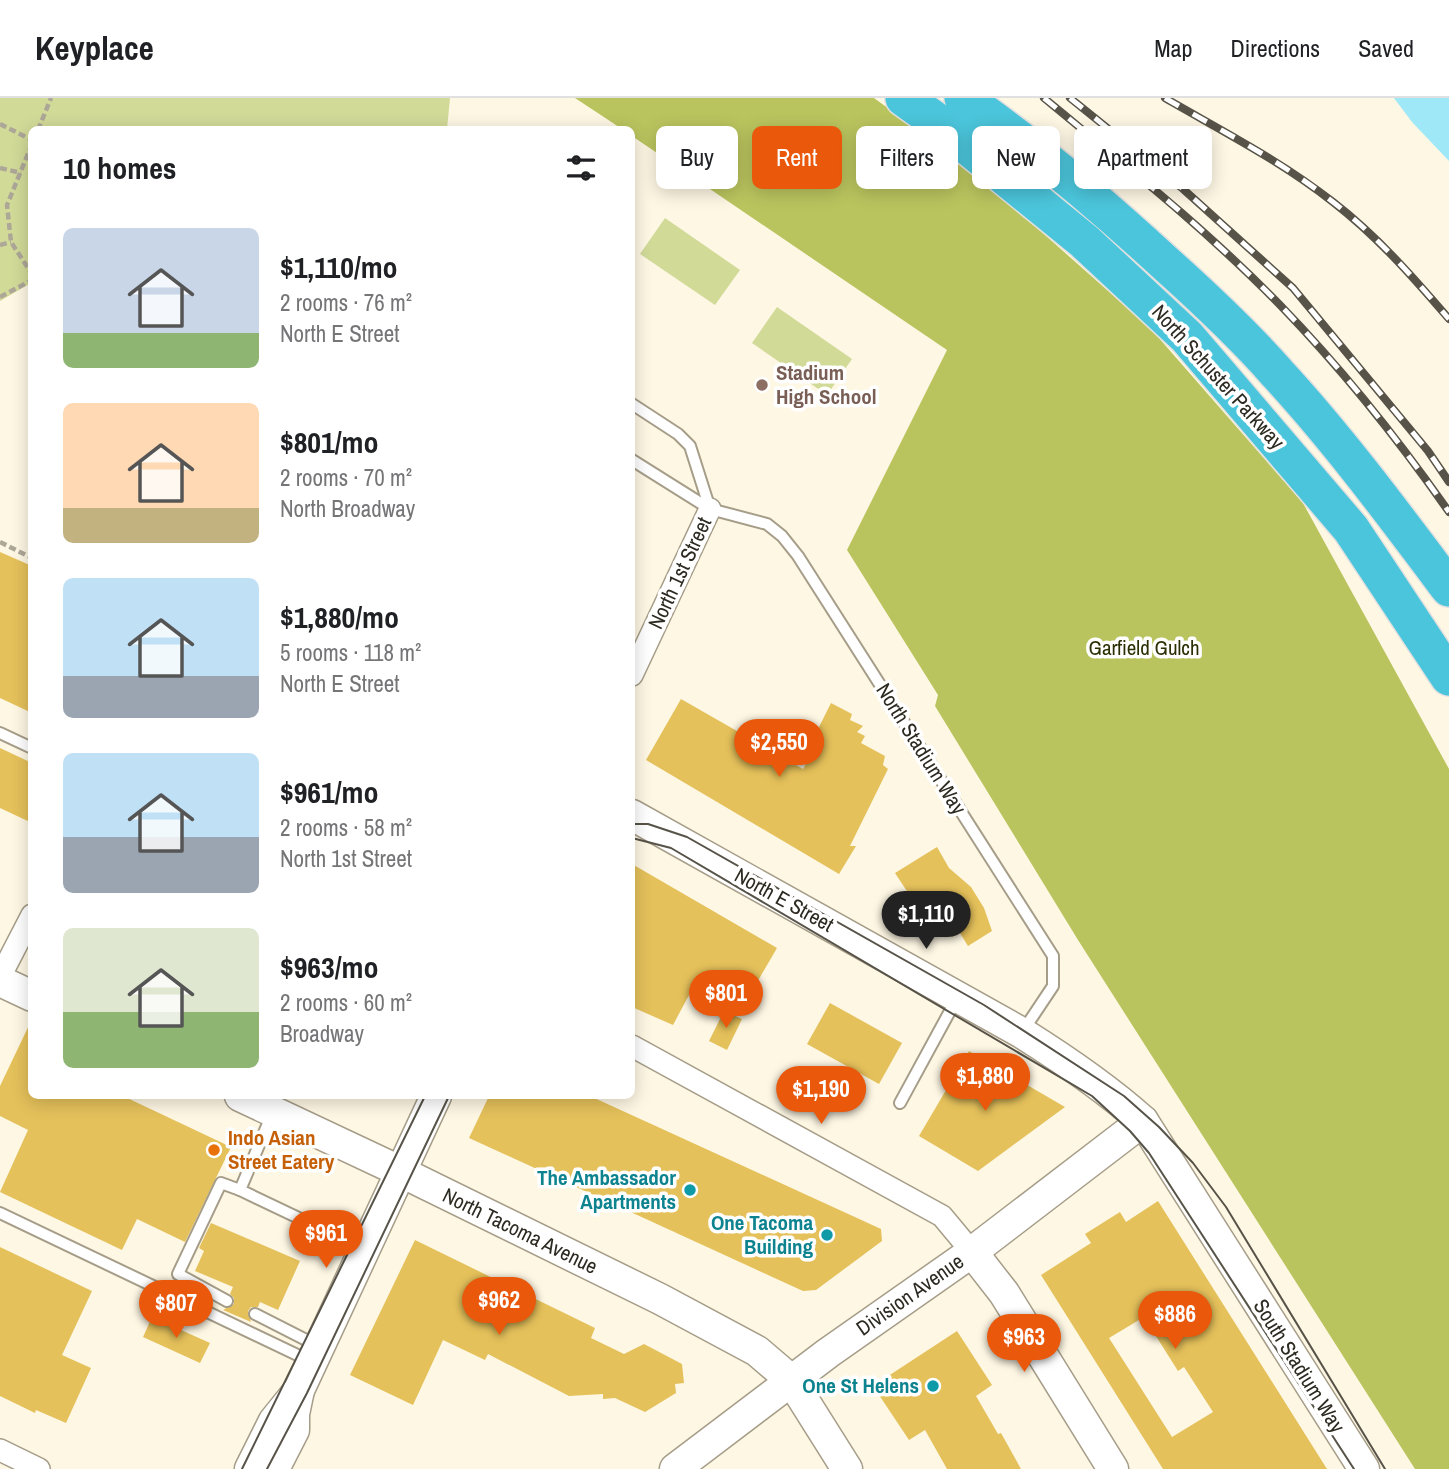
<!DOCTYPE html>
<html lang="en">
<head>
<meta charset="utf-8">
<style>
	:root { --surface:#fff; --page:#f6f6f6; --text:#202124; --muted:#757577; --line:#e0e0e0; --accent:#ea580c }
	body { margin:0; font-family:"Archivo Narrow",sans-serif; background:var(--page); color:var(--text); height:100vh; display:flex; flex-direction:column; font-size:26px; white-space:nowrap }
	* { box-sizing:border-box; margin:0 }
	p { font-size:23px; color:var(--muted) }
	.icon { flex:none; width:38px; height:38px; fill:none; stroke:currentColor; stroke-width:2; stroke-linecap:round; stroke-linejoin:round }
	.map { position:relative; flex:1; overflow:hidden }
	.details { position:absolute; left:28px; top:28px; width:607px; height:973px; display:flex; flex-direction:column; background:var(--surface); border-radius:10px; box-shadow:0 4px 18px #0003 }
	.details>* { flex:none }
	.top-card { position:absolute; left:656px; top:28px; width:665px; height:63px; display:flex; gap:14px }
	.price { position:absolute; translate:-50% -60px; padding:0 16px; border-radius:24px; background:var(--accent); color:#fff; font-size:23px; line-height:46px; filter:drop-shadow(0 2px 4px #0008) }
	.price::after { content:''; position:absolute; left:50%; top:42px; width:21px; height:16px; margin-left:-10px; background:inherit; clip-path:polygon(0 0,100% 0,50% 100%) }
	.price.selected { background:#222; color:#fff }
	ul { padding:0; list-style:none }
	li { display:flex; align-items:center; gap:21px; height:175px; padding:0 35px }
	li span { display:grid; place-items:center; flex:none; width:196px; height:140px; border-radius:10px; color:#555 }
	li>.icon { margin-inline-start:auto }
	span .icon { width:84px; height:84px; fill:#fffc; stroke-width:1 }
	li b { font-size:30px }
	h2 { display:flex; justify-content:space-between; align-items:center; height:84px; padding:0 35px; font-size:30px }
	.tag { padding:0 24px; border-radius:10px; background:var(--surface); box-shadow:0 4px 18px #0003; font-size:24px; line-height:63px }
	.tag.selected { background:var(--accent); color:#fff }
	header { display:flex; align-items:center; gap:42px; box-sizing:border-box; height:98px; padding:0 35px; background:var(--surface); border-bottom:2px solid var(--line) }
	header strong { font-size:33px }
	nav { display:flex; gap:38px; margin-inline-start:auto; font-size:24px }
	.map>svg:first-child { display:block }
	.green { fill:#d2da98 }
	.forest { fill:#bac45e }
	.water { fill:#9ee8f8 }
	.building { fill:#e5c15b; fill-rule:evenodd }
	.lines { fill:none; stroke-linecap:round; stroke-linejoin:round }
	.lane-casing { stroke:#a69d88; stroke-width:14 }
	.street-casing { stroke:#a69d88; stroke-width:24 }
	.secondary-casing { stroke:#a69d88; stroke-width:33 }
	.highway-casing { stroke:#e2e1e0; stroke-width:40 }
	.path { stroke:#ada798; stroke-width:4.5; stroke-dasharray:7 3.5; stroke-linecap:butt }
	.lane { stroke:#fff; stroke-width:10 }
	.street { stroke:#fff; stroke-width:21 }
	.secondary { stroke:#fff; stroke-width:30 }
	.highway { stroke:#4bc5db; stroke-width:37 }
	.tram { stroke:#575348; stroke-width:2 }
	.rail-casing { stroke:#575348; stroke-width:8 }
	.rail { stroke:#fff; stroke-width:5; stroke-dasharray:16; stroke-linecap:butt }
	.education-dot { fill:#8d6e63; stroke:#fff; stroke-width:2.5 }
	.food-dot { fill:#e8710a; stroke:#fff; stroke-width:2.5 }
	.culture-dot { fill:#0f9aa8; stroke:#fff; stroke-width:2.5 }
	.labels { text-anchor:middle; stroke-width:7; stroke-linejoin:round; paint-order:stroke }
	.education-label { font-size:21px; font-weight:bold; fill:#785e54; stroke:#fff; text-anchor:start }
	.street-label { font-size:21px; fill:#2d2a21; stroke:#fff }
	.park-label { font-size:21px; fill:#2c2f03; stroke:#fff }
	.food-label { font-size:21px; font-weight:bold; fill:#c56008; stroke:#fff; text-anchor:start }
	.culture-label { font-size:21px; font-weight:bold; fill:#0d838f; stroke:#fff; text-anchor:end }
</style>
</head>
<body>
<header>
<strong>Keyplace</strong>
<nav><a>Map</a><a>Directions</a><a>Saved</a></nav>
</header>
<div class="map">
<svg width="1449" height="1371" viewBox="0 0 1449 1371">
	<rect width="100%" height="100%" fill="#fef7e4"/>
	<!-- green -->
	<g class="green">
		<path d="M 0,0 L 450,0 L 447,31 L 32,32 L 31,185 L 0,203 Z"/>
		<path d="M 665,120 L 740,172 L 715,207 L 640,156 Z"/>
		<path d="M 777,209 L 852,261 L 827,297 L 752,245 Z"/>
	</g>
	<!-- forest -->
	<path class="forest" d="M 575,0 L 874,0 L 966,67 L 1151,231 L 1303,405 L 1449,671 L 1449,1371 L 1415,1371 L 1078,842 L 935,608 L 938,597 L 847,452 L 947,252 L 632,38 L 632,32 L 622,31 Z"/>
	<!-- water -->
	<path class="water" d="M 1394,0 L 1449,0 L 1449,63 L 1412,24 Z"/>
	<!-- building -->
	<g class="building">
		<path d="M 0,454 L 32,468 L 32,615 L 0,600 Z"/>
		<path d="M 681,601 L 803,671 L 820,643 L 815,637 L 831,605 L 852,616 L 850,622 L 863,628 L 857,634 L 865,638 L 861,645 L 885,658 L 883,667 L 888,671 L 850,748 L 856,748 L 839,776 L 646,662 Z"/>
		<path d="M 0,650 L 32,665 L 32,725 L 0,710 Z"/>
		<path d="M 937,749 L 949,770 L 971,789 L 984,810 L 992,833 L 968,848 L 960,835 L 952,839 L 946,830 L 943,833 L 927,808 L 920,813 L 895,775 Z"/>
		<path d="M 632,766 L 777,850 L 742,910 L 696,884 L 673,927 L 632,909 Z"/>
		<path d="M 830,905 L 902,945 L 879,986 L 807,946 Z"/>
		<path d="M 724,913 L 742,921 L 727,952 L 709,943 Z"/>
		<path d="M 32,921 L 32,998 L 123,998 L 231,1049 L 185,1144 L 137,1121 L 122,1152 L 0,1094 L 28,1032 L 0,1018 L 0,988 Z"/>
		<path d="M 969,953 L 1065,1009 L 978,1073 L 919,1038 Z"/>
		<path d="M 489,998 L 590,998 L 881,1131 L 882,1143 L 816,1192 L 803,1193 L 469,1040 Z"/>
		<path d="M 1158,1103 L 1327,1371 L 1163,1371 L 1041,1177 L 1091,1145 L 1085,1136 L 1120,1114 L 1126,1124 ZM 1144,1219 L 1178,1273 L 1184,1269 L 1213,1314 L 1172,1339 L 1109,1240 Z"/>
		<path d="M 211,1125 L 300,1163 L 278,1212 L 260,1204 L 258,1209 L 251,1209 L 248,1213 L 251,1224 L 223,1212 L 234,1206 L 234,1200 L 230,1196 L 233,1189 L 195,1173 L 204,1153 L 199,1150 Z"/>
		<path d="M 415,1142 L 595,1230 L 591,1240 L 624,1256 L 644,1246 L 682,1266 L 684,1285 L 675,1286 L 676,1295 L 645,1314 L 615,1300 L 603,1301 L 603,1296 L 569,1298 L 488,1256 L 485,1262 L 443,1242 L 413,1307 L 350,1277 Z"/>
		<path d="M 0,1149 L 92,1193 L 62,1257 L 91,1270 L 66,1325 L 36,1312 L 35,1315 L 0,1298 Z"/>
		<path d="M 152,1219 L 210,1245 L 200,1265 L 143,1239 Z"/>
		<path d="M 957,1233 L 992,1287 L 976,1298 L 998,1336 L 1001,1335 L 1021,1371 L 947,1371 L 925,1332 L 909,1342 L 873,1288 Z"/>
	</g>
	<g class="lines">
		<!-- lane casing -->
		<g class="lane-casing">
			<g id="lane">
				<path d="M 632,306 L 678,336 L 690,348 L 710,411"/>
				<path d="M 632,362 L 710,411 L 767,426 L 782,438 L 798,458 L 1053,858 L 1053,888 L 1023,933"/>
				<path d="M 0,635 L 32,650"/>
				<path d="M 900,1005 L 956,902"/>
				<path d="M 272,1016 L 240,1092 L 326,1133"/>
				<path d="M 0,1115 L 310,1263"/>
				<path d="M 227,1203 L 178,1176 L 221,1085 L 240,1092"/>
				<path d="M 255,1216 L 318,1248"/>
			</g>
		</g>
		<!-- street casing -->
		<g class="street-casing">
			<g id="street">
				<path d="M 632,577 L 710,411"/>
				<path d="M 0,879 L 32,817"/>
				<path d="M 632,948 L 942,1118 L 972,1154"/>
				<path d="M 0,1352 L 39,1371"/>
			</g>
		</g>
		<!-- secondary casing -->
		<g class="secondary-casing">
			<g id="secondary">
				<path d="M 632,717 L 1022,935 C 1065,962 1105,989 1143,1023 L 1364,1371"/>
				<path d="M 0,883 L 32,898"/>
				<path d="M 240,998 L 391,1069 L 660,1201 L 757,1253 L 791,1282 L 847,1371"/>
				<path d="M 972,1154 L 1004,1195 L 1113,1371"/>
				<path d="M 250,1371 L 274,1323 L 299,1292 L 436,998"/>
				<path d="M 274,1371 L 294,1332 L 294,1316 L 299,1292"/>
				<path d="M 675,1371 L 828,1255 L 972,1154 L 1143,1023"/>
			</g>
		</g>
		<!-- highway casing -->
		<g class="highway-casing">
			<g id="highway">
				<path d="M 904,0 L 939,25 L 1084,143 L 1187,239 L 1351,431 L 1449,579"/>
				<path d="M 963,0 C 1034,49 1100,105 1164,164 C 1203,199 1242,235 1277,275 C 1338,341 1395,418 1449,490"/>
			</g>
		</g>
		<!-- path -->
		<g class="path">
			<path d="M 0,26 L 32,42"/>
			<path d="M 38,32 L 51,0"/>
			<path d="M 32,46 L 7,107 L 11,144 L 32,176"/>
			<path d="M 0,70 L 21,75"/>
			<path d="M 0,147 L 11,144"/>
			<path d="M 0,199 L 32,182"/>
			<path d="M 0,444 L 32,460"/>
		</g>
		<!-- lane -->
		<use href="#lane" class="lane"/>
		<!-- street -->
		<use href="#street" class="street"/>
		<!-- secondary -->
		<use href="#secondary" class="secondary"/>
		<!-- highway -->
		<use href="#highway" class="highway"/>
		<!-- tram -->
		<g class="tram">
			<path d="M 632,726 L 648,726 L 687,739 L 984,907 L 1124,998 L 1159,1029 L 1193,1065 L 1226,1109 L 1385,1371"/>
			<path d="M 632,740 L 671,750 L 1092,998 L 1130,1033 L 1149,1055 L 1354,1371"/>
			<path d="M 242,1371 L 425,998"/>
			<path d="M 267,1371 L 307,1295 L 449,998"/>
		</g>
		<!-- rail casing -->
		<g class="rail-casing">
			<g id="rail">
				<path d="M 1044,0 C 1125,67 1207,132 1280,207 C 1343,272 1398,341 1449,414"/>
				<path d="M 1070,0 L 1183,91 L 1293,190 L 1428,353 L 1449,384"/>
				<path d="M 1165,0 C 1222,33 1281,63 1333,104 C 1377,138 1413,179 1449,221"/>
			</g>
		</g>
		<!-- rail -->
		<use href="#rail" class="rail"/>
	</g>
	<!-- markers -->
	<circle class="education-dot" cx="762" cy="287" r="7"/>
	<circle class="food-dot" cx="214" cy="1052" r="7"/>
	<g class="culture-dot">
		<circle cx="690" cy="1092" r="7"/>
		<circle cx="827" cy="1137" r="7"/>
		<circle cx="933" cy="1288" r="7"/>
	</g>
	<g class="labels">
		<!-- education labels -->
		<g class="education-label">
			<text x="776" y="282">Stadium<tspan x="776" dy="24">High School</tspan></text>
		</g>
		<!-- street labels -->
		<g class="street-label">
			<text transform="translate(1218 279) rotate(48)" y="7">North Schuster Parkway</text>
			<text transform="translate(680 475) rotate(-65)" y="7">North 1st Street</text>
			<text transform="translate(921 651) rotate(58)" y="7">North Stadium Way</text>
			<text transform="translate(784 802) rotate(29)" y="7">North E Street</text>
			<text transform="translate(520 1133) rotate(26)" y="7">North Tacoma Avenue</text>
			<text transform="translate(910 1197) rotate(-35)" y="7">Division Avenue</text>
			<text transform="translate(1299 1268) rotate(58)" y="7">South Stadium Way</text>
		</g>
		<!-- park labels -->
		<g class="park-label">
			<text x="1144" y="557">Garfield Gulch</text>
		</g>
		<!-- food labels -->
		<g class="food-label">
			<text x="228" y="1047">Indo Asian<tspan x="228" dy="24">Street Eatery</tspan></text>
		</g>
		<!-- culture labels -->
		<g class="culture-label">
			<text x="676" y="1087">The Ambassador<tspan x="676" dy="24">Apartments</tspan></text>
			<text x="813" y="1132">One Tacoma<tspan x="813" dy="24">Building</tspan></text>
			<text x="919" y="1295">One St Helens</text>
		</g>
	</g>
</svg>
<b class="price" style="left:779px;top:681px">$2,550</b>
<b class="price selected" style="left:926px;top:853px">$1,110</b>
<b class="price" style="left:726px;top:932px">$801</b>
<b class="price" style="left:985px;top:1015px">$1,880</b>
<b class="price" style="left:821px;top:1028px">$1,190</b>
<b class="price" style="left:326px;top:1172px">$961</b>
<b class="price" style="left:499px;top:1239px">$962</b>
<b class="price" style="left:176px;top:1242px">$807</b>
<b class="price" style="left:1175px;top:1253px">$886</b>
<b class="price" style="left:1024px;top:1276px">$963</b>
<div class="top-card">
<a class="tag">Buy</a>
<a class="tag selected">Rent</a>
<a class="tag">Filters</a>
<a class="tag">New</a>
<a class="tag">Apartment</a>
</div>
<section class="details">
<h2>10 homes<svg class="icon" aria-label="filters" viewBox="0 0 24 24"><path d="M4 7h16M4 17h16"/><circle cx="9" cy="7" r="2"/><circle cx="15" cy="17" r="2"/></svg></h2>
<ul>
<li><span style="background:linear-gradient(#c9d6e8 75%,#8fb573 0)"><svg class="icon" aria-label="home" viewBox="0 0 24 24"><path d="M3 11l9-7 9 7M6 9v11h12V9"/></svg></span><div><b>$1,110/mo</b><p>2 rooms · 76 m²</p><p>North E Street</p></div></li>
<li><span style="background:linear-gradient(#ffd9b3 75%,#c2b280 0)"><svg class="icon" aria-label="home" viewBox="0 0 24 24"><path d="M3 11l9-7 9 7M6 9v11h12V9"/></svg></span><div><b>$801/mo</b><p>2 rooms · 70 m²</p><p>North Broadway</p></div></li>
<li><span style="background:linear-gradient(#bfe0f5 70%,#9aa5b1 0)"><svg class="icon" aria-label="home" viewBox="0 0 24 24"><path d="M3 11l9-7 9 7M6 9v11h12V9"/></svg></span><div><b>$1,880/mo</b><p>5 rooms · 118 m²</p><p>North E Street</p></div></li>
<li><span style="background:linear-gradient(#bfe0f5 60%,#9aa5b1 0)"><svg class="icon" aria-label="home" viewBox="0 0 24 24"><path d="M3 11l9-7 9 7M6 9v11h12V9"/></svg></span><div><b>$961/mo</b><p>2 rooms · 58 m²</p><p>North 1st Street</p></div></li>
<li><span style="background:linear-gradient(#dfe7d0 60%,#8fb573 0)"><svg class="icon" aria-label="home" viewBox="0 0 24 24"><path d="M3 11l9-7 9 7M6 9v11h12V9"/></svg></span><div><b>$963/mo</b><p>2 rooms · 60 m²</p><p>Broadway</p></div></li>
</ul>
</section>
</div>
</body>
</html>
